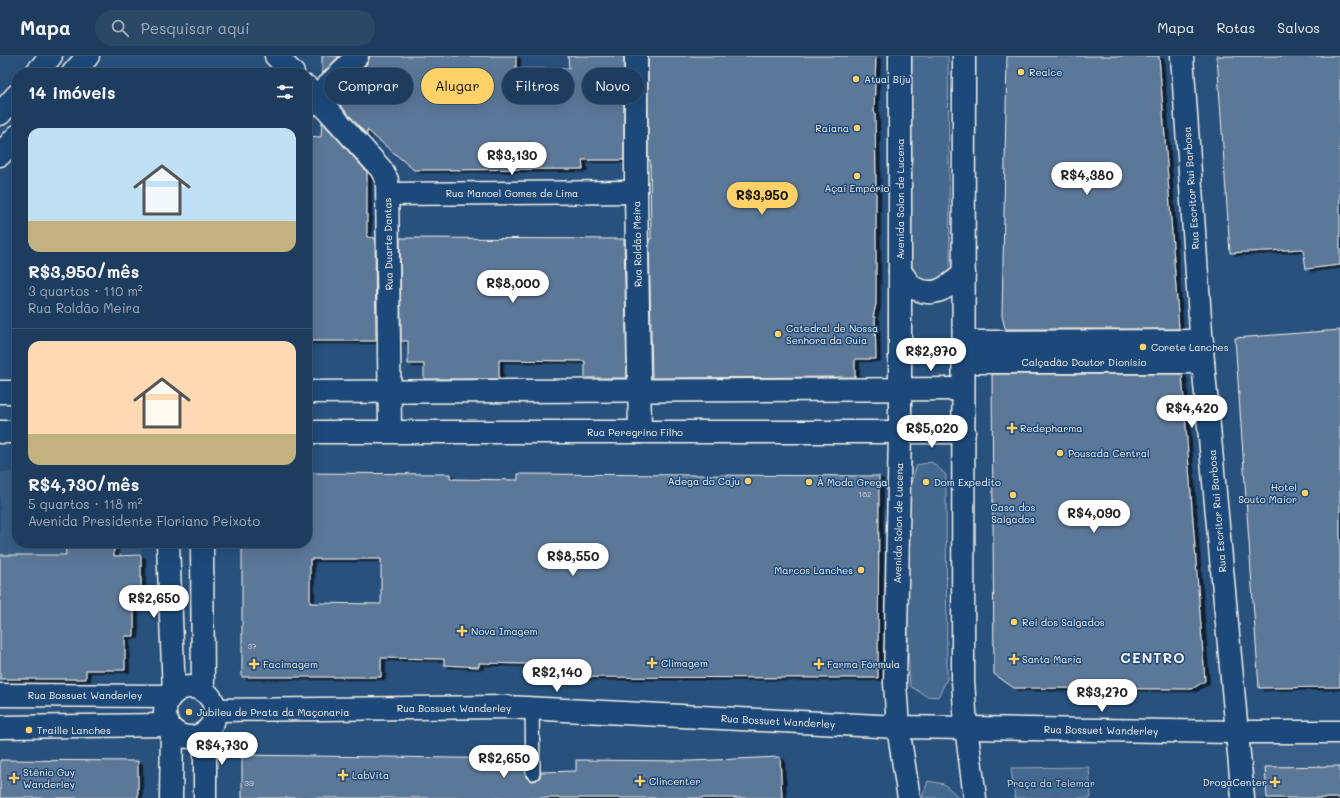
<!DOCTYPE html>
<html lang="pt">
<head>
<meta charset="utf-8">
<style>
	:root { --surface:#1e3d5e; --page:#2b4867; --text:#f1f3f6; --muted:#a1aebc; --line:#3c5673; --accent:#ffd166 }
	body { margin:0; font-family:Mali,sans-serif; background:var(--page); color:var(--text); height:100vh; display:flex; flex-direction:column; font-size:15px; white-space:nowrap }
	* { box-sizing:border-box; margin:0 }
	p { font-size:13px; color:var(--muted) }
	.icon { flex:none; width:22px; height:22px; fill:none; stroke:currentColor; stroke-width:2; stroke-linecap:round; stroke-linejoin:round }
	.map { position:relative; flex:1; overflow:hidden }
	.panel { position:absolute; left:12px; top:12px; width:300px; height:480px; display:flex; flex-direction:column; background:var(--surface); border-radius:16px; box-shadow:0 4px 16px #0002,0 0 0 1px var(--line) }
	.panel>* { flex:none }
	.banner { position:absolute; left:324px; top:12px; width:380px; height:36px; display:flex; gap:8px }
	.price { position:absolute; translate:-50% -34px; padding:0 9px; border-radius:14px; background:#fff; color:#222; font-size:13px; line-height:26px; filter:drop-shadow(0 1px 2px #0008) }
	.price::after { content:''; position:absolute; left:50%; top:24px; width:12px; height:9px; margin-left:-6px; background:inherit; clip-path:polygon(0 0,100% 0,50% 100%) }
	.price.current { background:var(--accent); color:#111 }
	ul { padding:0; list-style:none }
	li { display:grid; align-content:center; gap:8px; height:212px; padding:0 16px }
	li+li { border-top:1px solid var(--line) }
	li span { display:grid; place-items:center; height:124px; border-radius:12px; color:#555 }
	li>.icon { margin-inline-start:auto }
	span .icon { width:72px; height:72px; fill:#fffc; stroke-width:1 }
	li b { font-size:17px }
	h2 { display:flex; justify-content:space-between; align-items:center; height:48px; padding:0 16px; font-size:17px }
	.tag { padding:0 14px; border-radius:18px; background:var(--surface); box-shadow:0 4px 16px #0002,0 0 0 1px var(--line); font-size:14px; line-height:36px }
	.tag.current { background:var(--accent); color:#111 }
	header { display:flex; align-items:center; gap:24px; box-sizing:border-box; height:56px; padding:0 20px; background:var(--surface); border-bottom:1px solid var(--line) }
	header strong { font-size:19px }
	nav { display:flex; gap:22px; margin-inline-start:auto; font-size:14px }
	.search { width:280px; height:36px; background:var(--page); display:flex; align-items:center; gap:10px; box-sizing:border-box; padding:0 14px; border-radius:22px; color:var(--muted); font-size:15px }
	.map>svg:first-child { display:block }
	.built { fill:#375d86 }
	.green { fill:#45688e; stroke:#9cacbb }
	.building { fill:#5b7899; stroke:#f4f1e8; fill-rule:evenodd; filter:url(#shadow) }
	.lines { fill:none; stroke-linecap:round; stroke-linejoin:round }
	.lane-casing { stroke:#f4f1e8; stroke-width:16 }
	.street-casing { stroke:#f4f1e8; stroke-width:25 }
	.primary-casing { stroke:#f4f1e8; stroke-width:25 }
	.lane { stroke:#1f4a7a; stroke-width:13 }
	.street { stroke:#1f4a7a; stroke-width:22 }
	.primary { stroke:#1f4a7a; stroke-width:22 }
	.poi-dot { fill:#ffd166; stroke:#1f4a7a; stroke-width:1.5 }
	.labels { text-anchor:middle; stroke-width:3; stroke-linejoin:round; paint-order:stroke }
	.number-label { font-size:8px; fill:#ced3d4 }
	.poi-label { font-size:10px; fill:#f4f1e8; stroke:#1f4a7a; text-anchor:start }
	.street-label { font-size:10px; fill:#f4f1e8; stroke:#1f4a7a }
	.park-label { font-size:10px; fill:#dadcda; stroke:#1f4a7a }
	.district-label { font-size:14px; font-weight:bold; letter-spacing:1px; fill:#f4f1e8; stroke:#1f4a7a }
</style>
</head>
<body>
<header>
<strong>Mapa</strong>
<div class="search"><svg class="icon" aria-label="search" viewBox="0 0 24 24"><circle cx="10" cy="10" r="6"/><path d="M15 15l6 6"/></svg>Pesquisar aqui</div>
<nav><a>Mapa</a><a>Rotas</a><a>Salvos</a></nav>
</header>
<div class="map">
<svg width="1340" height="742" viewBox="0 0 1340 742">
	<defs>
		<filter id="shadow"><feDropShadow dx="4.5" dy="2.5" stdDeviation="0" flood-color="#0009"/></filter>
	</defs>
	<rect width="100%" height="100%" fill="#28517e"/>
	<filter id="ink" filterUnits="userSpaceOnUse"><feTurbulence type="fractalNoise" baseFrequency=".025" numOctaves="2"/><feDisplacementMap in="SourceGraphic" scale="8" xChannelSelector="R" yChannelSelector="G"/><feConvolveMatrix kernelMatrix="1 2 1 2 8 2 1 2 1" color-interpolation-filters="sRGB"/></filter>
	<g filter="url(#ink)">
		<!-- built -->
		<g class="built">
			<path d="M 0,416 L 17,416 L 17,487 L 141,487 L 141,550 L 0,550 Z"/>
			<path d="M 1237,676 L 1340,676 L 1340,742 L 1243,742 Z"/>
		</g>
		<!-- green -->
		<g class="green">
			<path d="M 911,0 L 948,0 L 950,212 L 940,226 L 917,225 L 904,203 Z"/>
			<path d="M 932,406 L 946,419 L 947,623 L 938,641 L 926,640 L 910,630 L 908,591 L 908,436 L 917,409 Z"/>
			<path d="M 1089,711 L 1091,742 L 1015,742 L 1011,712 Z"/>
			<path d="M 928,725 L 944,728 L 960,742 L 922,742 Z"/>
		</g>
		<!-- building -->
		<g class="building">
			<path d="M 322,0 L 339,0 L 322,18 Z"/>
			<path d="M 369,0 L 516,0 L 516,13 L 569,12 L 568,0 L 624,0 L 624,104 L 582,104 L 583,113 L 414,114 L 367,74 L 367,79 L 334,42 L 366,9 L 369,3 Z"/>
			<path d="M 648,0 L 876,0 L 874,56 L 875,56 L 876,128 L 876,248 L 873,261 L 875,261 L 876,303 L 855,303 L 855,321 L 652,322 L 649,183 L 651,183 L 650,104 L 648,104 Z"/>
			<path d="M 1007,0 L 1159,0 L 1179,273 L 1007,273 L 1005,272 L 1002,260 Z"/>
			<path d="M 1217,0 L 1340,0 L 1340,209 L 1306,213 L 1303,193 L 1230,197 Z"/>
			<path d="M 322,66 L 367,116 L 367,181 L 375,182 L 376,285 L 307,285 L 307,80 L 321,81 Z"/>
			<path d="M 400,182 L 624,183 L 627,322 L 585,322 L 585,305 L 499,304 L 499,323 L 424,323 L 424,308 L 408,308 L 408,285 L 401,285 Z"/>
			<path d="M 1340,274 L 1340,631 L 1259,632 L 1235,282 Z"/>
			<path d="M 992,318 L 1182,318 L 1205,625 L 1192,633 L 1014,632 L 994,618 Z"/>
			<path d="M 307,417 L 450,418 L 450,423 L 518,424 L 518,418 L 879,420 L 878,622 L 528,621 L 527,608 L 479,607 L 479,611 L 444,609 L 444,603 L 381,602 L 381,621 L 242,621 L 242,487 L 307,487 ZM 310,503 L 381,503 L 381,548 L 310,547 Z"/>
			<path d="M 65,487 L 114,487 L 114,500 L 141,499 L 141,550 L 134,550 L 134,580 L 125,580 L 125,614 L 86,614 L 86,623 L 0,623 L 0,499 L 66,499 Z"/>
			<path d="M 242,699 L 525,703 L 526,721 L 529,724 L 533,725 L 537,724 L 540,721 L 541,716 L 576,715 L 576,704 L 692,705 L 780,701 L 782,742 L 242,742 Z"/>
			<path d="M 0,704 L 138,705 L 138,742 L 0,742 Z"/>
			<path d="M 1340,710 L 1340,742 L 1267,742 L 1265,711 Z"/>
		</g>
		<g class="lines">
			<!-- lane casing -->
			<g class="lane-casing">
				<path id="lane" d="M 532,653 L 533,717"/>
			</g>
			<!-- street casing -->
			<g class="street-casing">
				<g id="street">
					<path d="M 276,0 L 293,17"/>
					<path d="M 636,0 L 636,136 L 640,376"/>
					<path d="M 1182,0 L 1203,306 L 1243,742"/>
					<path d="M 36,17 L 51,0"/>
					<path d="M 73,17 L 88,0"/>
					<path d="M 307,31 L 381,113 L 387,124 L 390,375"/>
					<path d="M 307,51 L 357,0"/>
					<path d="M 0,58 L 17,39"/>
					<path d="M 0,99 L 17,80"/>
					<path d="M 388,138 L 636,136"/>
					<path d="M 964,286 L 1202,285"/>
					<path d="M 964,306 L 1203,306"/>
					<path d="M 0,336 L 17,336"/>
					<path d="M 307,336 L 963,333"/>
					<path d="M 0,376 L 17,376"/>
					<path d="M 307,376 L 964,376"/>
					<path d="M 168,487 L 174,637"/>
					<path d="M 202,487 L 203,634"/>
					<circle cx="190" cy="656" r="25"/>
					<path d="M 0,639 L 170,640"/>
					<path d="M 215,654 L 506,651 L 898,671 L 1237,676 L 1340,676"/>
					<path d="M 0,671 L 168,669"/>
					<path d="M 171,742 L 172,674"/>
					<path d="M 205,742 L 205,677"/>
				</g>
			</g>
			<!-- primary casing -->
			<g class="primary-casing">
				<g id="primary">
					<path d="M 900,0 L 900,376 L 895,627 L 898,671 L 909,742"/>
					<path d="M 964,0 L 963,624 L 966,671 L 975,742"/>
					<path d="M 900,215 C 904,220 909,229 914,232 C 935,243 949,230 964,218"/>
				</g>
			</g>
			<!-- lane -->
			<use href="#lane" class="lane"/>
			<!-- street -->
			<use href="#street" class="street"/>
			<!-- primary -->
			<use href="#primary" class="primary"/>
		</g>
	</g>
	<!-- markers -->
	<g class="poi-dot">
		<circle cx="1021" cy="16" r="4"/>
		<circle cx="856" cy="23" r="4"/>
		<circle cx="857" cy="72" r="4"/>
		<circle cx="857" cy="120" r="4"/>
		<circle cx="778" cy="278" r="4"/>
		<circle cx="1143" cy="291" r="4"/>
		<path d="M1010 366h4v4h4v4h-4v4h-4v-4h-4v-4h4z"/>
		<circle cx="1060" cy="397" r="4"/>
		<circle cx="748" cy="425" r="4"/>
		<circle cx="809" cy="426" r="4"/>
		<circle cx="926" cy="426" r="4"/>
		<circle cx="1305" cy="437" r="4"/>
		<circle cx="1013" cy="439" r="4"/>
		<circle cx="861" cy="514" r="4"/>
		<circle cx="1014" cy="566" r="4"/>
		<path d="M460 569h4v4h4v4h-4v4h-4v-4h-4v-4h4z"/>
		<path d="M1012 597h4v4h4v4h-4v4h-4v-4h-4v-4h4z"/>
		<path d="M650 601h4v4h4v4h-4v4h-4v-4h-4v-4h4z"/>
		<path d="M252 602h4v4h4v4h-4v4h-4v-4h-4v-4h4z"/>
		<path d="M817 602h4v4h4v4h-4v4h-4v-4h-4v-4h4z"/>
		<circle cx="189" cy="656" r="4"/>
		<circle cx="29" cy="674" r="4"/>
		<path d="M341 713h4v4h4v4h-4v4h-4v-4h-4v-4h4z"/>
		<path d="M12 716h4v4h4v4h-4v4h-4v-4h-4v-4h4z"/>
		<path d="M638 719h4v4h4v4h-4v4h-4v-4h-4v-4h4z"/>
		<path d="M1273 720h4v4h4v4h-4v4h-4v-4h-4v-4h4z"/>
	</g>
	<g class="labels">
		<!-- number labels -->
		<g class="number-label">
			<text x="865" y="441">182</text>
			<text x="252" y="593">37</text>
			<text x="249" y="730">39</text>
		</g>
		<!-- poi labels -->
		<g class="poi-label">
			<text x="1029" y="20">Realce</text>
			<text x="864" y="27">Atual Biju</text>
			<text x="849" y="76" text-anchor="end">Raiana</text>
			<text x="857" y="136" text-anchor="middle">Açaí Empório</text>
			<text x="786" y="276">Catedral de Nossa<tspan x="786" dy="12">Senhora da Guia</tspan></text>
			<text x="1151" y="295">Corete Lanches</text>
			<text x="1020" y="376">Redepharma</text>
			<text x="1068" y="401">Pousada Central</text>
			<text x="740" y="429" text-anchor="end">Adega do Caju</text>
			<text x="817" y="430">À Moda Grega</text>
			<text x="934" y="430">Dom Expedito</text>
			<text x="1297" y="435" text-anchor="end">Hotel<tspan x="1297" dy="12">Souto Maior</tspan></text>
			<text x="1013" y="455" text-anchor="middle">Casa dos<tspan x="1013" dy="12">Salgados</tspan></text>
			<text x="853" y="518" text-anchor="end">Marcos Lanches</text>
			<text x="1022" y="570">Rei dos Salgados</text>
			<text x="471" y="579">Nova Imagem</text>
			<text x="1022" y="607">Santa Maria</text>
			<text x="661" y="611">Climagem</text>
			<text x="263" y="612">Facimagem</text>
			<text x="827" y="612">Farma Fórmula</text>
			<text x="197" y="660">Jubileu de Prata da Maçonaria</text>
			<text x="37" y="678">Traille Lanches</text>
			<text x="23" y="720">Stênio Guy<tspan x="23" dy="12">Wanderley</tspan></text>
			<text x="352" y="723">LabVita</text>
			<text x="649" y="729">Clincenter</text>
			<text x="1267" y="730" text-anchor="end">DrogaCenter</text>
		</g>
		<!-- street labels -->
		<g class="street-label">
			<text transform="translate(1191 132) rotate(-94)" y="4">Rua Escritor Rui Barbosa</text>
			<text x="512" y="141">Rua Manoel Gomes de Lima</text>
			<text transform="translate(900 143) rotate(-90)" y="4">Avenida Solon de Lucena</text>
			<text transform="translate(388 188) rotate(-91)" y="4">Rua Duarte Dantas</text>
			<text transform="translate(637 188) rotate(-91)" y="4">Rua Roldão Meira</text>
			<text x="1084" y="310">Calçadão Doutor Dionísio</text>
			<text x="635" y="380">Rua Peregrino Filho</text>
			<text transform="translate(1217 455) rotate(-95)" y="4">Rua Escritor Rui Barbosa</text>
			<text transform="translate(898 467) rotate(-89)" y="4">Avenida Solon de Lucena</text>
			<text x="85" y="643">Rua Bossuet Wanderley</text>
			<text x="454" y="656">Rua Bossuet Wanderley</text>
			<text transform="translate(778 665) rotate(3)" y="4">Rua Bossuet Wanderley</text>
			<text transform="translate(1101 674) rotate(1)" y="4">Rua Bossuet Wanderley</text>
		</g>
		<!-- park labels -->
		<g class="park-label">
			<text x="1051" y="731">Praça da Telemar</text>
		</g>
		<!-- district labels -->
		<g class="district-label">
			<text x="1153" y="607">CENTRO</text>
		</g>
	</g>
</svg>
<b class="price" style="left:512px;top:120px">R$3,130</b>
<b class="price" style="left:1087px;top:140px">R$4,380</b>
<b class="price current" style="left:762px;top:160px">R$3,950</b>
<b class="price" style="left:513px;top:248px">R$8,000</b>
<b class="price" style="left:931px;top:316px">R$2,970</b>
<b class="price" style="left:1192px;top:373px">R$4,420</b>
<b class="price" style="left:932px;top:393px">R$5,020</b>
<b class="price" style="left:1094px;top:478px">R$4,090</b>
<b class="price" style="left:573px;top:521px">R$8,550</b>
<b class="price" style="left:154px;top:563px">R$2,650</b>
<b class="price" style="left:557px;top:637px">R$2,140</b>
<b class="price" style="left:1102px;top:657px">R$3,270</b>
<b class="price" style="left:222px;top:710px">R$4,730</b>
<b class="price" style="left:504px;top:723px">R$2,650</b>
<div class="banner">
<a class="tag">Comprar</a>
<a class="tag current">Alugar</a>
<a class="tag">Filtros</a>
<a class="tag">Novo</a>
</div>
<section class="panel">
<h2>14 imóveis<svg class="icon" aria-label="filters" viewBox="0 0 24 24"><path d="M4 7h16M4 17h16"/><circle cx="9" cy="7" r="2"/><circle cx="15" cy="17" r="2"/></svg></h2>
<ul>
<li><span style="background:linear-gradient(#bfe0f5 75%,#c2b280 0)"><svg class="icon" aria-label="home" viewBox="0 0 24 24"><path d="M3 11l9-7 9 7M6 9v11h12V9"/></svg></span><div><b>R$3,950/mês</b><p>3 quartos · 110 m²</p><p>Rua Roldão Meira</p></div></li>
<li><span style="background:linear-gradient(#ffd9b3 75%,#c2b280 0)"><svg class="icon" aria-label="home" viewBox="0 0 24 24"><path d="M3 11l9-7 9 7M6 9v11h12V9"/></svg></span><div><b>R$4,730/mês</b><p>5 quartos · 118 m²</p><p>Avenida Presidente Floriano Peixoto</p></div></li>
</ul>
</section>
</div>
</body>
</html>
